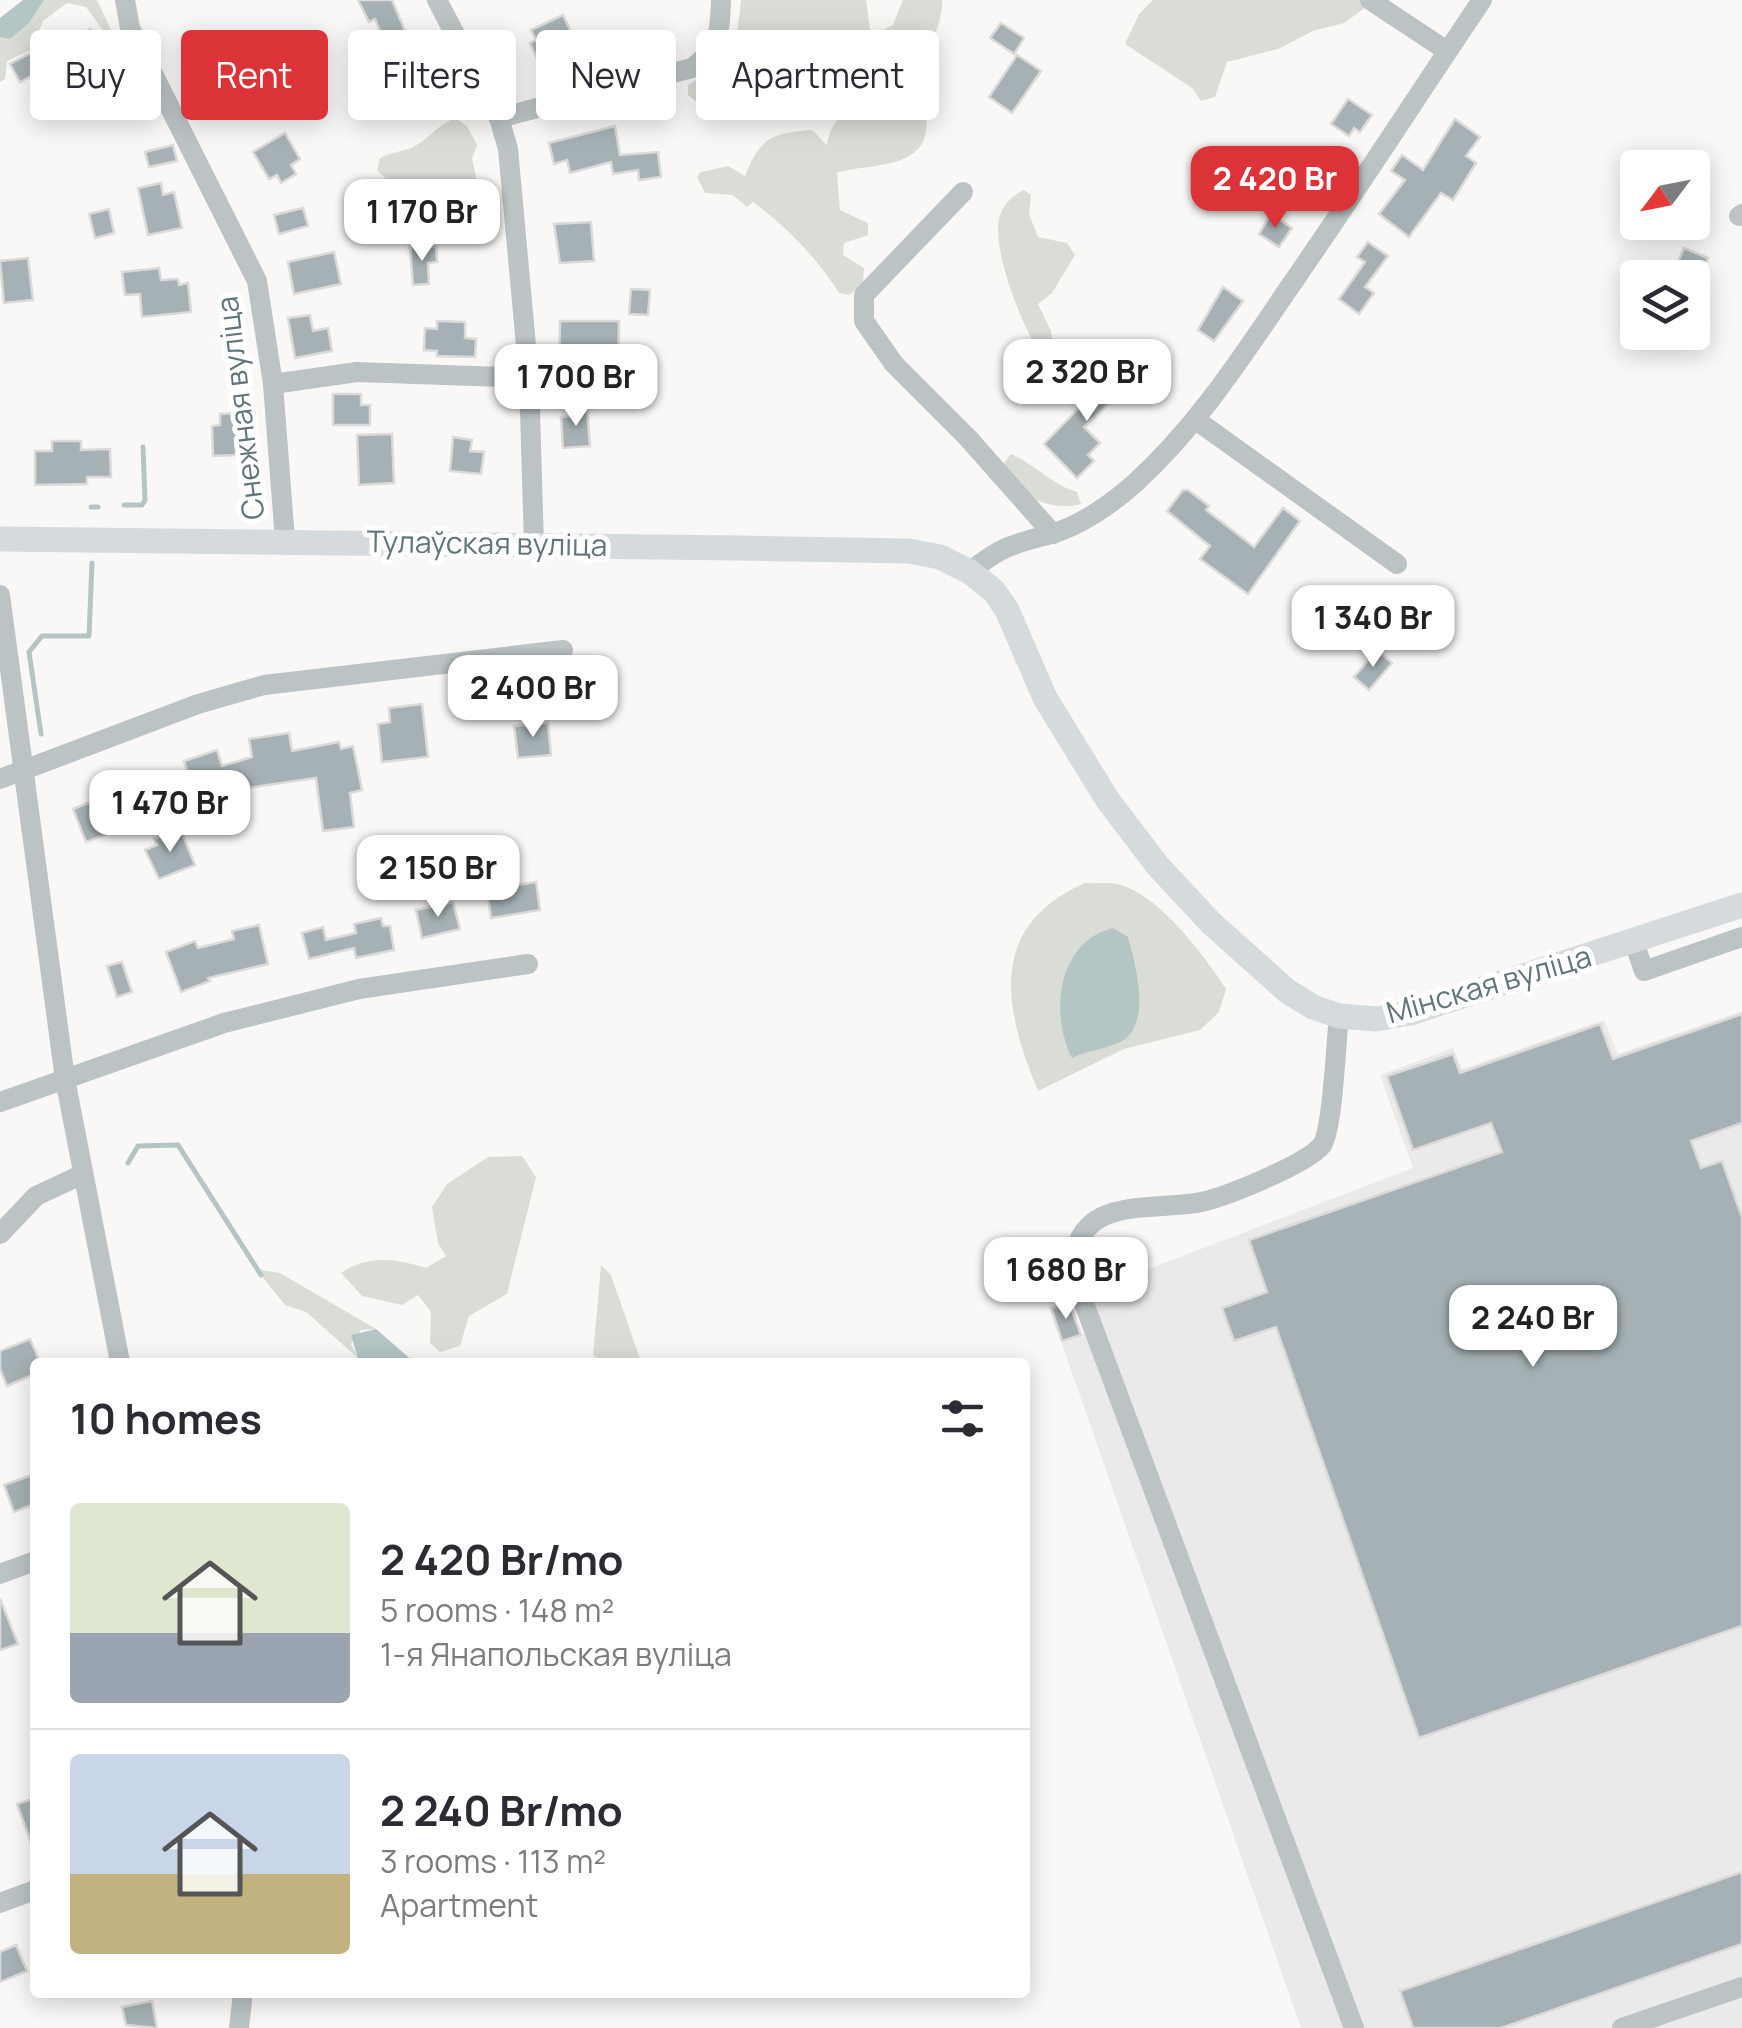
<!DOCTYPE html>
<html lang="en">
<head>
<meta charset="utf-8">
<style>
	:root { --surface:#fff; --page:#f7f7f7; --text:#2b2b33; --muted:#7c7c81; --line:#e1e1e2; --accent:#dc3339 }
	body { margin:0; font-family:Manrope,sans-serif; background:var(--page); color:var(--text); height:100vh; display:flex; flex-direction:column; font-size:38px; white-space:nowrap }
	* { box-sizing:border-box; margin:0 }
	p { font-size:32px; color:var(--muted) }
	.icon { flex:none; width:55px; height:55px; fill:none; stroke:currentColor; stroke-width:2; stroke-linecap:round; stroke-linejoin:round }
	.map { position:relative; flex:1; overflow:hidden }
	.panel { position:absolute; left:30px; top:1358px; width:1000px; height:640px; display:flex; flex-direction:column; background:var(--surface); border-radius:10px; box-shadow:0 5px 25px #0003 }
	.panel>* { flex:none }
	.hud { position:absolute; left:30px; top:30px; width:1000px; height:90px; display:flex; gap:20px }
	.needle { width:65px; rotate:238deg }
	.buttons { position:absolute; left:1620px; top:150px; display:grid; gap:20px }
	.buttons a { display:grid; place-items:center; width:90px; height:90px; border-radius:10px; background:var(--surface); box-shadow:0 5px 25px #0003; font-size:50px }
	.price { position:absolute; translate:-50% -85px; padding:0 22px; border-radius:20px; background:#fff; color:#222; font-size:32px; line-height:65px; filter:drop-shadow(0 2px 5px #0008) }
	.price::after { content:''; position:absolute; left:50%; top:60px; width:30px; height:22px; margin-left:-15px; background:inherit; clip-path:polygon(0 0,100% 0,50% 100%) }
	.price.on { background:var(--accent); color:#fff }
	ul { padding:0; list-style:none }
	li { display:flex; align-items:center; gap:30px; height:250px; padding:0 40px }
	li+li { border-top:2px solid var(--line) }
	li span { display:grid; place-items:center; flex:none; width:280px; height:200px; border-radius:10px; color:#555 }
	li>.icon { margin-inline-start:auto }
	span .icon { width:120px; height:120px; fill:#fffc; stroke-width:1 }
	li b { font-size:42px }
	h2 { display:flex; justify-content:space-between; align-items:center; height:120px; padding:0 40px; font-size:42px }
	.tag { padding:0 35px; border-radius:10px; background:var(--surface); box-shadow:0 5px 25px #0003; font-size:35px; line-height:90px }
	.tag.on { background:var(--accent); color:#fff }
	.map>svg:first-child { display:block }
	.built { fill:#eaeaea; fill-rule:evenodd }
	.green { fill:#daddd6; fill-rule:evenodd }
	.water { fill:#b4c5c5 }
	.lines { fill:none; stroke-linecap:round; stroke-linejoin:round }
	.stream { stroke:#b4c5c5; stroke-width:5 }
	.building { fill:#a5b1b4; stroke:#dbdad9; stroke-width:2.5 }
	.minor { stroke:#bbc3c5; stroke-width:20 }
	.major { stroke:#d5dbdc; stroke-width:25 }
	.labels { text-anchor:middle; stroke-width:10; stroke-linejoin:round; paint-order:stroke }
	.street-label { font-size:30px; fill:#60767a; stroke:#fff }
</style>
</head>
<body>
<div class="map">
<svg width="1742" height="2028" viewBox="0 0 1742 2028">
	<rect width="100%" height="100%" fill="#f9f8f6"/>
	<!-- built -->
	<path class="built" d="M 1742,1011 L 1742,2028 L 1301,2028 L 1049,1307 L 1413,1168 L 1380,1075 L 1453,1048 L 1462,1069 L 1604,1020 L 1618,1054 ZM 1075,1300 L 1086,1333 L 1062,1341 L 1051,1308 Z"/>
	<!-- green -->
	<g class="green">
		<path d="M 44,0 L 97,0 L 111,30 L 104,32 L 86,7 L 67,3 L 43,21 L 31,50 L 7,61 L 5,79 L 0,82 L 0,37 L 10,38 L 29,23 Z"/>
		<path d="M 741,0 L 866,0 L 871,36 L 893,25 L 903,0 L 942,0 C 943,26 928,43 922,67 C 918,85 924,96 926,113 C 934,173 871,162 837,173 L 840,210 L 868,223 L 868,235 L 844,243 L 843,255 L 864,268 L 863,282 L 850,295 L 839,293 C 816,257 787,227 753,202 L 747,207 L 733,195 L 705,193 L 697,177 L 701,172 L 728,166 L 745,176 C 760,138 771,133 812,130 L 827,145 C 835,94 898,96 894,48 L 877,50 L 863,58 L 836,52 L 835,94 L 813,108 L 784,93 L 763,99 L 728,88 L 697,102 L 688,95 L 688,85 C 735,56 735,56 741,0 Z"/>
		<path d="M 1153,0 L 1366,0 L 1365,8 L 1344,23 L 1313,31 L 1278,49 L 1227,62 L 1215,97 L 1201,101 L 1192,88 L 1125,44 L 1139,14 Z"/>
		<path d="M 455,118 L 467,126 L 477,145 L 472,159 L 482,202 L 474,209 L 455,204 L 416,209 L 377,170 L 380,158 C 391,152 402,152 413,147 C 429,139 437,125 455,118 Z"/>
		<path d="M 1024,190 L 1031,195 L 1029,214 L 1038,237 L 1067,243 L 1075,255 L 1052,293 L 1038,304 L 1051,331 L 1054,351 L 1042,355 C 1023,331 992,250 999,219 C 1002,205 1013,195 1024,190 Z"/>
		<path d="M 1011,454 C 1036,465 1052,485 1077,492 L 1081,504 C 1046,512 1020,496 1002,465 Z"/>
		<path d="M 1085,883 C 1095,884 1107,882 1117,884 C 1157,892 1205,956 1226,989 L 1219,1012 L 1200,1030 L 1124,1049 L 1038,1091 C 1004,1008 986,927 1085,883 ZM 1127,937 L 1138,987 L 1117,1044 L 1095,1047 Z"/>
		<path d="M 522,1156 L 536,1177 L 507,1294 L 469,1316 L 460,1346 L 440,1352 L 430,1343 L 431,1312 L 418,1295 L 402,1305 L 362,1296 L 341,1273 C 369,1254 396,1259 426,1268 L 446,1256 L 438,1243 L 432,1207 L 447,1184 L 488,1157 Z"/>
		<path d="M 601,1265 L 611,1275 L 641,1362 L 603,1362 L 593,1355 Z"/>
		<path d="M 262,1270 L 280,1273 L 376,1329 L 361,1330 L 351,1344 L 358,1358 L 306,1312 L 285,1305 L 261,1275 Z"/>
	</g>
	<!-- water -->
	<g class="water">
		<path d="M 23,0 L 44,0 L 29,23 L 10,39 L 0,37 L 0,18 Z"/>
		<path d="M 1113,928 L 1128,937 C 1135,964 1154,1028 1118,1043 C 1104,1049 1087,1051 1072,1058 C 1049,1013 1058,941 1113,928 Z"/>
		<path d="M 376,1329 L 414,1362 L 359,1362 L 351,1335 Z"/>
	</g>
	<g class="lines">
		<!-- stream -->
		<g class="stream">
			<path d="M 124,505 L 142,505 L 145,500 L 143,447"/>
			<path d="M 91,507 L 98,507"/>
			<path d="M 41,734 L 29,652 L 42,636 L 89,636 L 92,563"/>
			<path d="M 128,1163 L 138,1146 L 178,1145 L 261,1275"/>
		</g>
	</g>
	<!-- building -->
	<g class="building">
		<path d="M 358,0 L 392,0 L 418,62 L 422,60 L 430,81 L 400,94 L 391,72 L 396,70 L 375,19 L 369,22 Z"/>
		<path d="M 563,15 L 579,49 L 541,67 L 530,43 L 536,40 L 531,30 Z"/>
		<path d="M 1001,23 L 1024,38 L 1014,54 L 990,38 Z"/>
		<path d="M 90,29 L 105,64 L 75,90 L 58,60 L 78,49 L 72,40 Z"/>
		<path d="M 38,49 L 48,67 L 20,82 L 10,64 Z"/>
		<path d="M 1017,55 L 1041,71 L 1012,113 L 989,97 Z"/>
		<path d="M 234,66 L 242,92 L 234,94 L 236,102 L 215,109 L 205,75 Z"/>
		<path d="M 1348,99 L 1372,115 L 1360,132 L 1354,128 L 1349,136 L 1331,124 Z"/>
		<path d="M 1455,119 L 1480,137 L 1466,156 L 1476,163 L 1453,200 L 1441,193 L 1409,237 L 1379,214 L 1405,180 L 1391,171 L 1402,155 L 1423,170 Z"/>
		<path d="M 615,126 L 620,155 L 658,152 L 661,177 L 639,180 L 638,170 L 613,174 L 611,162 L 570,173 L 567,160 L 554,164 L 549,143 Z"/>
		<path d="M 285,133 L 300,159 L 291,165 L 296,174 L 281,183 L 277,175 L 269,179 L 253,152 Z"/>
		<path d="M 173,145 L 177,161 L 149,167 L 145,152 Z"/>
		<path d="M 161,183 L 163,195 L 174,192 L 182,228 L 148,235 L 138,188 Z"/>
		<path d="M 303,208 L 308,226 L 279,234 L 274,215 Z"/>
		<path d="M 109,209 L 114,233 L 95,238 L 89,214 Z"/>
		<path d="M 1271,214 L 1292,228 L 1279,247 L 1259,234 Z"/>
		<path d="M 591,222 L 594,261 L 560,263 L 554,224 Z"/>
		<path d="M 1368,242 L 1388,256 L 1365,287 L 1374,293 L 1359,314 L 1339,299 L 1365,262 L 1357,257 Z"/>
		<path d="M 436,246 L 437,262 L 428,263 L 429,284 L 413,285 L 410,248 Z"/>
		<path d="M 1684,248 L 1708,258 L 1701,276 L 1676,266 Z"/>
		<path d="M 334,252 L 341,284 L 294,294 L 288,262 Z"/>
		<path d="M 28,258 L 33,300 L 4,303 L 0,261 Z"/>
		<path d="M 159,268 L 161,280 L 178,279 L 179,285 L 188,283 L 191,312 L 142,317 L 140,294 L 125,295 L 122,272 Z"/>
		<path d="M 1223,287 L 1243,301 L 1214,341 L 1198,330 Z"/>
		<path d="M 631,289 L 650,290 L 648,315 L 629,314 Z"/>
		<path d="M 310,315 L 313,331 L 328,328 L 332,351 L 295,358 L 288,318 Z"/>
		<path d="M 437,321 L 465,322 L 465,338 L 476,339 L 475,357 L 437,356 L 437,351 L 424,350 L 425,328 L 437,329 Z"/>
		<path d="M 560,321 L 619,321 L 618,376 L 580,375 L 580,365 L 559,365 Z"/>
		<path d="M 1123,363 L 1137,377 L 1084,427 L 1100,443 L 1088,455 L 1094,461 L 1077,478 L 1044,444 Z"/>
		<path d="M 333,394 L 361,394 L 361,405 L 370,405 L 370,425 L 333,425 Z"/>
		<path d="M 587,408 L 590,446 L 563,448 L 561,417 L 571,416 L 571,409 Z"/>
		<path d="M 241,413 L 241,445 L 236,445 L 236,455 L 213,456 L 212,426 L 220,425 L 220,414 Z"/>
		<path d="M 392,434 L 394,483 L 359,485 L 357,435 Z"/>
		<path d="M 453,437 L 472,440 L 470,451 L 484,452 L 481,474 L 450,471 Z"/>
		<path d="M 52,441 L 81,441 L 81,450 L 110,449 L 111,477 L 87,477 L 87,484 L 35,485 L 35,451 L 52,451 Z"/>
		<path d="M 1183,490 L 1188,490 L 1209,506 L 1206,510 L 1254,547 L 1283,508 L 1300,521 L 1248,594 L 1200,559 L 1210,546 L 1167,511 Z"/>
		<path d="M 1412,594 L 1432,611 L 1415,629 L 1396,612 Z"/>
		<path d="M 1350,599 L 1368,615 L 1373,609 L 1386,621 L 1359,649 L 1330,621 Z"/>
		<path d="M 1377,650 L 1392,663 L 1369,690 L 1354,677 Z"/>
		<path d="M 422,704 L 428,757 L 382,762 L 378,724 L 390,722 L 389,708 Z"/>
		<path d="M 548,723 L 551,755 L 518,758 L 514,726 Z"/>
		<path d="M 289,733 L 292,751 L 339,742 L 341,749 L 353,746 L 362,790 L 350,793 L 354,827 L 323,831 L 316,778 L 240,789 L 243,796 L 217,805 L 219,813 L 202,818 L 184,761 L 217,750 L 222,766 L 252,757 L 249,739 Z"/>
		<path d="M 100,798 L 113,832 L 86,842 L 73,809 Z"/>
		<path d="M 178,830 L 182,833 L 195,865 L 159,879 L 145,850 L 157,845 L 154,839 Z"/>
		<path d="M 536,882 L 540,910 L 491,918 L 487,890 Z"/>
		<path d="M 453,902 L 460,929 L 422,938 L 416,910 Z"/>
		<path d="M 381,918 L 383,926 L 390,926 L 394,950 L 356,958 L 354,948 L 309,959 L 302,933 L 323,927 L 326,940 L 356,933 L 354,924 Z"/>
		<path d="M 259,925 L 268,964 L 208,978 L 210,981 L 181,992 L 166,952 L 195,941 L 198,948 L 234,939 L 232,931 Z"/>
		<path d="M 122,962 L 132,992 L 117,997 L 107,966 Z"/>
		<path d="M 1742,1014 L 1742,1123 L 1691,1141 L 1701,1168 L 1722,1161 L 1742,1217 L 1742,1626 L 1419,1738 L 1276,1327 L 1234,1341 L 1222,1308 L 1267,1292 L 1249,1240 L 1502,1152 L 1491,1123 L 1413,1150 L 1387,1076 L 1453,1054 L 1460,1073 L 1600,1024 L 1613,1059 Z"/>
		<path d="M 1069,1302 L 1081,1335 L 1062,1341 L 1051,1308 Z"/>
		<path d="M 30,1339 L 40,1362 L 35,1362 L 35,1374 L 7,1386 L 0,1369 L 0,1351 Z"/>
		<path d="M 35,1474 L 35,1504 L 14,1512 L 4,1485 Z"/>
		<path d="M 0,1599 L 18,1644 L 0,1650 Z"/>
		<path d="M 35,1798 L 35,1848 L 33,1848 L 17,1804 Z"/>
		<path d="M 1742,1872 L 1742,1944 L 1501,2028 L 1413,2028 L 1400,1991 Z"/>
		<path d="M 16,1945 L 27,1971 L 0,1982 L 0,1952 Z"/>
		<path d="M 152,2001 L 157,2028 L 126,2025 L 122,2007 Z"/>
	</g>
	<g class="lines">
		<!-- minor -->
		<g class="minor">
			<path d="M 125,0 L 130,28 L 257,281 L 273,384 L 285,540"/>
			<path d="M 437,0 L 499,118 L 508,149 L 529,378 L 534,545"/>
			<path d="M 1370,0 L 1447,51"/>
			<path d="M 499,118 L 692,68 C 719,48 720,33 721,0"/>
			<path d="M 963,192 L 864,295 L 864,321 L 894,364 L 968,438 L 1053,534"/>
			<path d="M 1739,216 L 1742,214"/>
			<path d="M 273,384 L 357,372 L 529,378"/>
			<path d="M 1196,420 L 1397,564"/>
			<path d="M 970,572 C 1001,546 1014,544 1051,534 C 1080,526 1113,503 1135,483 C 1198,426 1243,355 1291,285 C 1356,191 1418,95 1482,0"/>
			<path d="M 0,595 L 65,1079 L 120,1362"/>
			<path d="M 0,779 L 198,704 L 264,685 L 563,650"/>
			<path d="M 1634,942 L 1644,971 L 1742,937"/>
			<path d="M 1339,1016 C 1336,1041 1333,1129 1322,1145 C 1307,1164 1222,1199 1196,1203 C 1142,1211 1076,1196 1072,1271 L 1354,2028"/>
			<path d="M 0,1102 L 224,1023 L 359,989 L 528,964"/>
			<path d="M 0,1234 L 36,1196 L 81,1175"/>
			<path d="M 0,1574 L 35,1561"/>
			<path d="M 0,1903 L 35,1890"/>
			<path d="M 239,2028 L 243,1992"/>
			<path d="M 1622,2028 L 1742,1987"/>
		</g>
		<!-- major -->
		<path class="major" d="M 0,539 L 738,548 L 909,551 L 940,557 L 970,572 L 994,591 L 1007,610 L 1045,698 L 1107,799 L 1157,865 L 1211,923 L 1287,991 L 1313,1007 L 1339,1016 L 1376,1019 L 1410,1013 L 1742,905"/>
	</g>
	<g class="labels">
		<!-- street labels -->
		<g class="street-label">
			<text transform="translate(241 408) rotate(-97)" y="10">Снежная вуліца</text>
			<text transform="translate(487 544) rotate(1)" y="10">Тулаўская вуліца</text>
			<text transform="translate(1489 985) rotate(-16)" y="10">Мінская вуліца</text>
		</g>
	</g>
</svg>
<div class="buttons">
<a><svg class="needle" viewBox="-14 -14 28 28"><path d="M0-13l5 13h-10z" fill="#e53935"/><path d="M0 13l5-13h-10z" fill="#7c7c81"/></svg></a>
<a><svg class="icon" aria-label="layers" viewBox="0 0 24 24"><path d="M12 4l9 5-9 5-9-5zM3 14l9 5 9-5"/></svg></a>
</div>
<b class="price on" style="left:1275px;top:231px">2 420 Br</b>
<b class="price" style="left:422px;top:264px">1 170 Br</b>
<b class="price" style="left:1087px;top:424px">2 320 Br</b>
<b class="price" style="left:576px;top:429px">1 700 Br</b>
<b class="price" style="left:1373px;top:670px">1 340 Br</b>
<b class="price" style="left:533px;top:740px">2 400 Br</b>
<b class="price" style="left:170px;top:855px">1 470 Br</b>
<b class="price" style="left:438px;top:920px">2 150 Br</b>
<b class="price" style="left:1066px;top:1322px">1 680 Br</b>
<b class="price" style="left:1533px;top:1370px">2 240 Br</b>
<div class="hud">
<a class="tag">Buy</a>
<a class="tag on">Rent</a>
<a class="tag">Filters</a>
<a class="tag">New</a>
<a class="tag">Apartment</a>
</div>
<section class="panel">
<h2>10 homes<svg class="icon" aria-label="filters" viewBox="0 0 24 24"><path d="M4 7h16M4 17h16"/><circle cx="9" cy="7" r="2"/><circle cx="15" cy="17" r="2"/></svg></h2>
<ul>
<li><span style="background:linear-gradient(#dfe7d0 65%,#9aa5b1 0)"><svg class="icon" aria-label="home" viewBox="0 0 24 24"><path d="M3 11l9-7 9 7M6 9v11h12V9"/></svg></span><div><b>2 420 Br/mo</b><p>5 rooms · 148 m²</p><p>1-я Янапольская вуліца</p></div></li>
<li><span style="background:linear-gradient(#c9d6e8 60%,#c2b280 0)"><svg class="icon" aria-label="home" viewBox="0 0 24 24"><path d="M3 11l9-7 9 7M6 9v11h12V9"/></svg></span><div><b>2 240 Br/mo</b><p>3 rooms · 113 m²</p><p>Apartment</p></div></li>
</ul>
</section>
</div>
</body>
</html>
